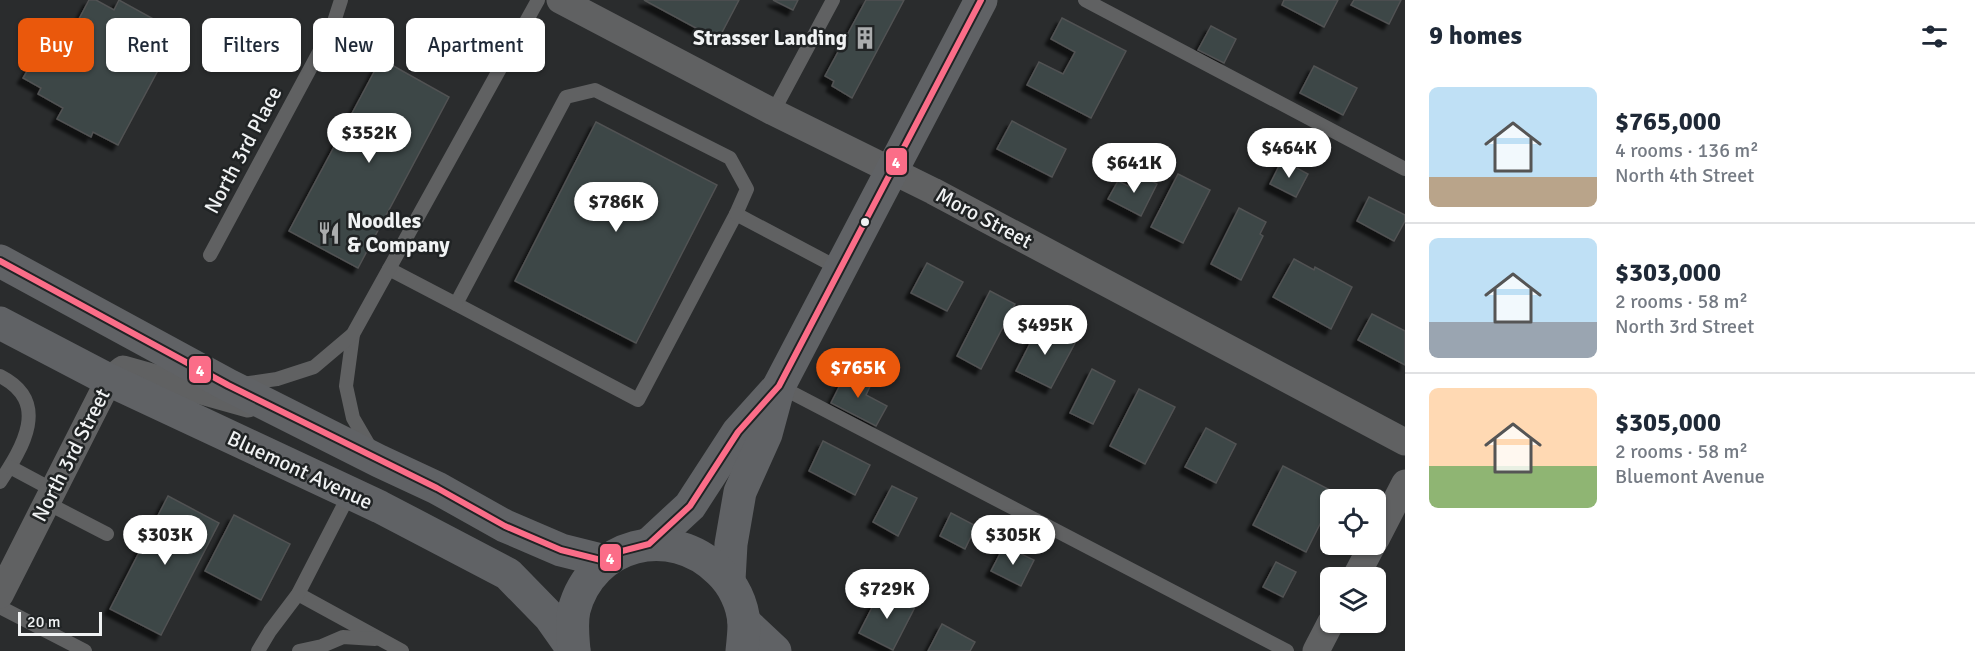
<!DOCTYPE html>
<html lang="en">
<head>
<meta charset="utf-8">
<style>
	:root { --surface:#fff; --page:#f2f2f3; --text:#1f2937; --muted:#747a83; --line:#e0e1e3; --accent:#ea580c }
	body { margin:0; font-family:Signika,sans-serif; background:var(--page); color:var(--text); height:100vh; display:flex; flex-direction:column; font-size:22px; white-space:nowrap }
	* { box-sizing:border-box; margin:0 }
	p { font-size:20px; color:var(--muted) }
	.icon { flex:none; width:33px; height:33px; fill:none; stroke:currentColor; stroke-width:2; stroke-linecap:round; stroke-linejoin:round }
	.map { position:relative; flex:1; overflow:hidden }
	.drawer { display:flex; flex-direction:column; background:var(--surface); width:570px }
	.drawer>* { flex:none }
	.top-card { position:absolute; left:18px; top:18px; width:570px; height:54px; display:flex; gap:12px }
	.tools { position:absolute; left:1320px; top:489px; display:grid; gap:12px }
	.tools a { display:grid; place-items:center; width:66px; height:66px; border-radius:9px; background:var(--surface); box-shadow:0 2px 4px #0004; font-size:30px }
	.scale { position:absolute; left:18px; bottom:15px; width:84px; box-sizing:border-box; padding-left:6px; border:3px solid #f0f2f3; border-top:0; font-size:16px; line-height:21px; white-space:nowrap; color:#f0f2f3; -webkit-text-stroke:4px #202324; paint-order:stroke }
	.price { position:absolute; translate:-50% -51px; padding:0 14px; border-radius:21px; background:#fff; color:#222; font-size:20px; line-height:39px; filter:drop-shadow(0 2px 3px #0008) }
	.price::after { content:''; position:absolute; left:50%; top:36px; width:18px; height:14px; margin-left:-9px; background:inherit; clip-path:polygon(0 0,100% 0,50% 100%) }
	.price.current { background:var(--accent); color:#fff }
	ul { padding:0; list-style:none }
	li { display:flex; align-items:center; gap:18px; height:150px; padding:0 24px }
	li+li { border-top:2px solid var(--line) }
	li span { display:grid; place-items:center; flex:none; width:168px; height:120px; border-radius:9px; color:#555 }
	li>.icon { margin-inline-start:auto }
	span .icon { width:72px; height:72px; fill:#fffc; stroke-width:1 }
	li b { font-size:26px }
	h2 { display:flex; justify-content:space-between; align-items:center; height:72px; padding:0 24px; font-size:26px }
	.chip { padding:0 21px; border-radius:9px; background:var(--surface); box-shadow:0 2px 4px #0004; font-size:21px; line-height:54px }
	.chip.current { background:var(--accent); color:#fff }
	main { display:flex; flex:1; min-height:0 }
	.map>svg:first-child { display:block }
	.building { fill:#3c4647; stroke:#515253; stroke-width:1.5; filter:url(#shadow) }
	.lines { fill:none; stroke-linecap:round; stroke-linejoin:round }
	.service { stroke:#606162; stroke-width:14 }
	.minor { stroke:#606162; stroke-width:27 }
	.secondary { stroke:#606265; stroke-width:33 }
	.bus-1-casing { stroke:#202324; stroke-width:10 }
	.bus-1 { stroke:#fb6d88; stroke-width:6 }
	.bus-dot { fill:#f0f2f3; stroke:#202324; stroke-width:2 }
	.labels { text-anchor:middle; stroke-width:5; stroke-linejoin:round; paint-order:stroke }
	.poi-label { font-size:21px; font-weight:bold; fill:#f0f2f3; stroke:#202324; text-anchor:end }
	.street-label { font-size:21px; fill:#f0f2f3; stroke:#202324 }
	.line-badge { stroke:#202324; stroke-width:2 }
	.badge-label { font-size:16px; text-anchor:middle; font-weight:bold; fill:#fff }
</style>
</head>
<body>
<main>
<div class="map">
<svg width="1405" height="651" viewBox="0 0 1405 651">
	<defs>
		<filter id="shadow"><feDropShadow dx="-5.5" dy="5.5" stdDeviation="1.5" flood-color="#0009"/></filter>
	</defs>
	<rect width="100%" height="100%" fill="#2a2c2d"/>
	<!-- building -->
	<g class="building">
		<path d="M 89,0 L 96,0 L 114,10 L 119,0 L 168,27 L 161,40 L 171,46 L 118,145 L 93,132 L 91,137 L 57,119 L 63,108 L 38,94 L 41,88 L 23,78 L 34,59 L 42,63 L 47,53 L 33,46 L 46,20 L 71,34 Z"/>
		<path d="M 644,0 L 739,0 L 718,40 Z"/>
		<path d="M 773,0 L 798,0 L 793,10 Z"/>
		<path d="M 866,0 L 904,0 L 852,98 L 832,86 L 834,81 L 825,76 Z"/>
		<path d="M 1284,0 L 1338,0 L 1324,27 L 1282,5 Z"/>
		<path d="M 1354,0 L 1401,0 L 1389,24 L 1351,5 Z"/>
		<path d="M 1062,18 L 1126,51 L 1091,118 L 1027,85 L 1039,62 L 1063,74 L 1075,52 L 1051,39 Z"/>
		<path d="M 1211,26 L 1236,39 L 1224,63 L 1198,50 Z"/>
		<path d="M 381,59 L 449,97 L 358,268 L 289,231 Z"/>
		<path d="M 1314,66 L 1357,88 L 1343,115 L 1300,93 Z"/>
		<path d="M 1012,121 L 1066,149 L 1052,177 L 997,149 Z"/>
		<path d="M 596,122 L 717,185 L 636,343 L 515,281 Z"/>
		<path d="M 1282,160 L 1308,174 L 1296,197 L 1270,184 Z"/>
		<path d="M 1136,172 L 1157,184 L 1141,216 L 1108,199 L 1118,181 L 1128,186 Z"/>
		<path d="M 1178,174 L 1210,190 L 1183,243 L 1151,227 Z"/>
		<path d="M 1369,197 L 1405,215 L 1405,221 L 1394,241 L 1357,221 Z"/>
		<path d="M 1239,208 L 1266,222 L 1260,234 L 1263,236 L 1241,280 L 1211,264 Z"/>
		<path d="M 1294,259 L 1314,270 L 1315,267 L 1352,287 L 1331,329 L 1273,297 Z"/>
		<path d="M 927,263 L 963,282 L 947,311 L 911,293 Z"/>
		<path d="M 990,291 L 1015,304 L 981,369 L 957,356 Z"/>
		<path d="M 1372,314 L 1405,331 L 1405,365 L 1358,340 Z"/>
		<path d="M 1040,324 L 1075,343 L 1051,388 L 1016,371 Z"/>
		<path d="M 848,369 L 872,382 L 866,395 L 887,406 L 876,426 L 831,403 Z"/>
		<path d="M 1092,369 L 1115,381 L 1093,424 L 1070,413 Z"/>
		<path d="M 1139,389 L 1175,407 L 1145,464 L 1110,446 Z"/>
		<path d="M 1206,428 L 1236,444 L 1216,483 L 1185,467 Z"/>
		<path d="M 823,441 L 870,465 L 855,495 L 809,471 Z"/>
		<path d="M 1283,466 L 1336,493 L 1333,500 L 1330,500 L 1330,504 L 1306,552 L 1253,525 Z"/>
		<path d="M 892,486 L 917,498 L 898,536 L 873,522 Z"/>
		<path d="M 168,496 L 219,523 L 161,635 L 110,609 Z"/>
		<path d="M 951,513 L 976,526 L 965,549 L 940,536 Z"/>
		<path d="M 234,515 L 290,544 L 261,600 L 205,571 Z"/>
		<path d="M 1004,546 L 1034,560 L 1021,586 L 991,571 Z"/>
		<path d="M 1276,562 L 1296,572 L 1283,597 L 1263,587 Z"/>
		<path d="M 881,590 L 915,607 L 893,650 L 859,633 Z"/>
		<path d="M 942,624 L 975,642 L 970,651 L 928,651 Z"/>
	</g>
	<g class="lines">
		<!-- service -->
		<g class="service">
			<path d="M 1085,0 L 1405,169"/>
			<path d="M 595,90 L 730,158 L 747,189 L 736,214 L 638,400 L 456,304 L 566,97 Z"/>
			<path d="M 773,112 L 833,0"/>
			<path d="M 736,214 L 840,269"/>
			<path d="M 210,255 L 332,28 L 341,0"/>
			<path d="M 389,269 L 456,304"/>
			<path d="M 353,334 L 346,386 L 353,418 L 371,449"/>
			<path d="M 0,376 C 51,402 23,447 0,482"/>
			<path d="M 242,384 L 277,379 L 314,367 L 353,334 L 538,0"/>
			<path d="M 779,386 L 1287,651"/>
			<path d="M 10,467 L 53,490"/>
			<path d="M 47,503 L 107,534"/>
			<path d="M 298,594 L 402,651"/>
			<path d="M 0,607 L 85,651"/>
			<path d="M 258,651 L 270,631 L 298,594 L 350,493"/>
			<path d="M 299,651 L 322,646 L 343,637 L 375,639"/>
		</g>
		<!-- minor -->
		<g class="minor">
			<path d="M 560,0 L 773,112 L 933,191 L 1405,442"/>
			<path d="M 1376,539 L 1405,483"/>
			<path d="M 1355,578 L 1373,544"/>
			<path d="M 0,595 L 109,380 L 123,369 L 248,404"/>
			<path d="M 1316,651 L 1331,622"/>
		</g>
		<!-- secondary -->
		<g class="secondary">
			<path d="M 0,261 L 228,385 L 379,461 L 437,488 L 505,526 L 561,550 L 605,561"/>
			<path d="M 0,323 L 109,380 L 380,507 L 508,574 L 550,617 L 574,651"/>
			<path d="M 649,544 L 690,506 L 738,432 L 774,392"/>
			<path d="M 729,580 L 731,544 L 740,492 L 766,434 L 779,386 L 981,0"/>
			<path d="M 744,622 L 775,651"/>
			<path d="M 574,651 C 573,637 571,624 574,610 C 592,543 670,523 719,571 C 733,584 743,604 744,624 C 744,632 743,642 742,651"/>
		</g>
		<!-- bus-1 casing -->
		<g class="bus-1-casing">
			<path id="bus-1" d="M 0,261 L 228,385 L 437,488 L 505,526 L 561,550 L 605,561 L 622,551 L 649,544 L 690,506 L 738,432 L 779,386 L 981,0"/>
		</g>
		<!-- bus-1 -->
		<use href="#bus-1" class="bus-1"/>
	</g>
	<!-- icons -->
	<defs>
		<g id="building-bare" transform="scale(1.8)"><path d="M-4-6H4V6H1V3H-1V6H-4ZM-2.5-4.3h1.7v1.8h-1.7ZM.8-4.3h1.7v1.8H.8ZM-2.5-1h1.7V.8h-1.7ZM.8-1h1.7V.8H.8Z" fill="#abadae" stroke="#202324" stroke-width="2.5" paint-order="stroke"/></g>
		<g id="restaurant-bare" transform="scale(1.8)"><path d="M-5-6h1v4h1v-4h1v4h1v-4h1v5L-1.5 .5V6h-2V.5L-5-1ZM5-6V6H3V1.5H1.5Q1.5-4 5-6Z" fill="#abadae" stroke="#202324" stroke-width="2.5" paint-order="stroke"/></g>
	</defs>
	<g fill-rule="evenodd">
		<use href="#building-bare" x="865" y="38"/>
		<use href="#restaurant-bare" x="329" y="233"/>
	</g>
	<!-- markers -->
	<circle class="bus-dot" cx="865" cy="222" r="5"/>
	<g class="labels">
		<!-- poi labels -->
		<g class="poi-label">
			<text x="847" y="45">Strasser Landing</text>
			<text x="347" y="228" text-anchor="start">Noodles<tspan x="347" dy="24">&amp; Company</tspan></text>
		</g>
		<!-- street labels -->
		<g class="street-label">
			<text transform="translate(243 150) rotate(-62)" y="7">North 3rd Place</text>
			<text transform="translate(984 218) rotate(28)" y="7">Moro Street</text>
			<text transform="translate(71 455) rotate(-63)" y="7">North 3rd Street</text>
			<text transform="translate(300 470) rotate(25)" y="7">Bluemont Avenue</text>
		</g>
	</g>
	<g class="line-badge">
		<rect x="885" y="147" width="23" height="29" rx="6" fill="#fb6d88"/>
		<rect x="188" y="355" width="24" height="29" rx="6" fill="#fb6d88"/>
		<rect x="599" y="543" width="23" height="29" rx="6" fill="#fb6d88"/>
	</g>
	<g class="badge-label">
		<text x="896" y="168">4</text>
		<text x="200" y="376">4</text>
		<text x="610" y="564">4</text>
	</g>
</svg>
<div class="tools">
<a><svg class="icon" aria-label="locate" viewBox="0 0 24 24"><circle cx="12" cy="12" r="6"/><path d="M12 2v4M12 18v4M2 12h4M18 12h4"/></svg></a>
<a><svg class="icon" aria-label="layers" viewBox="0 0 24 24"><path d="M12 4l9 5-9 5-9-5zM3 14l9 5 9-5"/></svg></a>
</div>
<div class="scale">20 m</div>
<b class="price" style="left:369px;top:164px">$352K</b>
<b class="price" style="left:1289px;top:179px">$464K</b>
<b class="price" style="left:1134px;top:194px">$641K</b>
<b class="price" style="left:616px;top:233px">$786K</b>
<b class="price" style="left:1045px;top:356px">$495K</b>
<b class="price current" style="left:858px;top:399px">$765K</b>
<b class="price" style="left:165px;top:566px">$303K</b>
<b class="price" style="left:1013px;top:566px">$305K</b>
<b class="price" style="left:887px;top:620px">$729K</b>
<div class="top-card">
<a class="chip current">Buy</a>
<a class="chip">Rent</a>
<a class="chip">Filters</a>
<a class="chip">New</a>
<a class="chip">Apartment</a>
</div>
</div>
<section class="drawer">
<h2>9 homes<svg class="icon" aria-label="filters" viewBox="0 0 24 24"><path d="M4 7h16M4 17h16"/><circle cx="9" cy="7" r="2"/><circle cx="15" cy="17" r="2"/></svg></h2>
<ul>
<li><span style="background:linear-gradient(#bfe0f5 75%,#b9a48a 0)"><svg class="icon" aria-label="home" viewBox="0 0 24 24"><path d="M3 11l9-7 9 7M6 9v11h12V9"/></svg></span><div><b>$765,000</b><p>4 rooms · 136 m²</p><p>North 4th Street</p></div></li>
<li><span style="background:linear-gradient(#bfe0f5 70%,#9aa5b1 0)"><svg class="icon" aria-label="home" viewBox="0 0 24 24"><path d="M3 11l9-7 9 7M6 9v11h12V9"/></svg></span><div><b>$303,000</b><p>2 rooms · 58 m²</p><p>North 3rd Street</p></div></li>
<li><span style="background:linear-gradient(#ffd9b3 65%,#8fb573 0)"><svg class="icon" aria-label="home" viewBox="0 0 24 24"><path d="M3 11l9-7 9 7M6 9v11h12V9"/></svg></span><div><b>$305,000</b><p>2 rooms · 58 m²</p><p>Bluemont Avenue</p></div></li>
</ul>
</section>
</main>
</body>
</html>
